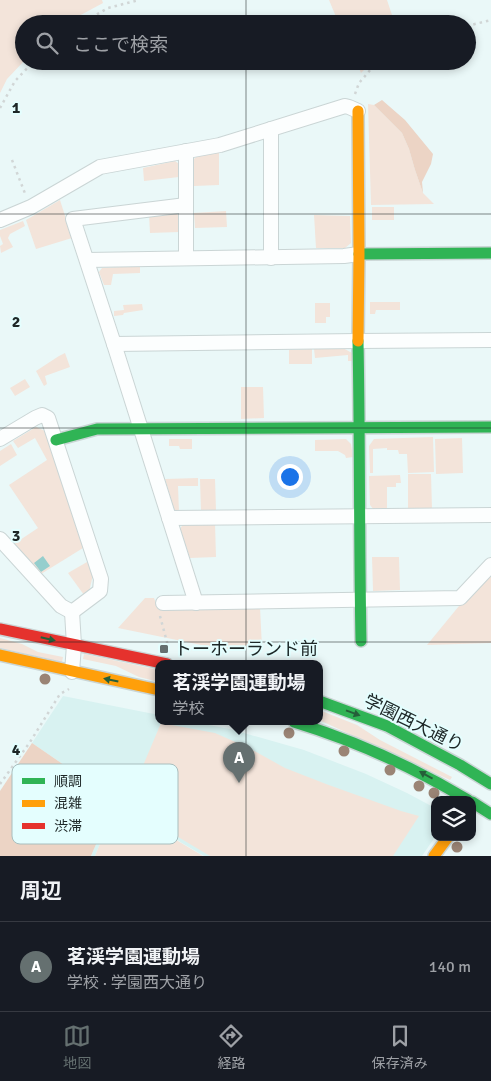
<!DOCTYPE html>
<html lang="ja">
<head>
<meta charset="utf-8">
<style>
	:root { --surface:#171b24; --page:#242831; --text:#f1f3f6; --muted:#9ea1a6; --line:#363941; --accent:#657070 }
	body { margin:0; font-family:Signika,"Noto Sans JP",sans-serif; background:var(--page); color:var(--text) }
	.controls { position:absolute; right:15px; bottom:15px; display:grid; overflow:hidden; border-radius:10px; box-shadow:0 2px 8px #0003 }
	.controls button { width:45px; height:45px; display:grid; place-items:center; padding:0; border:0; border-bottom:1px solid var(--line); background:var(--surface); color:var(--text); font:25px sans-serif }
	.you { position:absolute; left:289px; top:476px; width:18px; height:18px; margin:-12px; border:4px solid #fff; border-radius:50%; background:#1a73e8; box-shadow:0 0 0 8px #1a73e833 }
	.badge { display:grid; place-items:center; width:32px; height:32px; border-radius:50%; background:var(--accent); color:#fff; font-size:16px; font-weight:700 }
	.pin { position:absolute; translate:-50% -41px; filter:drop-shadow(0 1px 2px #0008) }
	.pin::after { content:''; position:absolute; top:26px; width:18px; height:15px; background:inherit; clip-path:polygon(0 0,100% 0,50% 100%) }
	.popup { position:absolute; left:155px; top:660px; width:168px; height:65px; box-sizing:border-box; display:grid; place-content:center; border-radius:10px; background:var(--surface); filter:drop-shadow(0 1px 4px #0005); font-size:16px; white-space:nowrap; color:var(--muted) }
	.popup b { font-size:19px; color:var(--text) }
	.popup::after { content:''; position:absolute; left:50%; top:100%; margin-left:-10px; border:10px solid transparent; border-top-color:var(--surface) }
	.list { margin:0; padding:0; list-style:none }
	h2 { display:flex; justify-content:space-between; align-items:center; height:65px; margin:0; padding:0 20px; font-size:21px }
	h2 small { font-size:16px; font-weight:400; color:var(--muted) }
	.list li { display:grid; grid-template-columns:32px 1fr auto; gap:15px; align-items:center; box-sizing:border-box; height:90px; padding:0 20px; border-top:1px solid var(--line) }
	.list b { display:block; font-size:19px; white-space:nowrap }
	.list p { margin:0; font-size:16px; white-space:nowrap; color:var(--muted) }
	.list em { font-size:16px; font-style:normal; color:var(--muted) }
	.icon { flex:none; width:28px; height:28px; fill:none; stroke:currentColor; stroke-width:2; stroke-linecap:round; stroke-linejoin:round }
	.map { position:relative; flex:none; width:491px; height:856px; overflow:hidden }
	.search { position:absolute; background:var(--surface); box-shadow:0 2px 8px #0003; left:15px; right:15px; top:15px; height:55px; display:flex; align-items:center; gap:12px; box-sizing:border-box; padding:0 18px; border-radius:28px; color:var(--muted); font-size:19px }
	.sheet { height:155px; background:var(--surface) }
	nav { display:flex; justify-content:space-around; align-items:center; box-sizing:border-box; height:70px; border-top:1px solid var(--line); background:var(--surface); font-size:14px; color:var(--muted) }
	nav a { display:grid; justify-items:center; gap:2px }
	nav .on { color:var(--accent) }
	.map>svg:first-child { display:block }
</style>
</head>
<body>
<div class="map">
<svg width="491" height="856" viewBox="0 0 491 856">
	<rect width="100%" height="100%" fill="#eaf8f8"/>
	<polygon fill="#d8f2f1" points="63,696 159,715 159,722 192,722 230,729 304,750 366,774 407,793 435,808 435,837 422,856 204,856 116,804 95,856 91,856 115,800 32,743"/>
	<g fill="#f3e4da">
		<polygon points="0,0 102,0 103,3 64,24 24,24 24,61 7,79 0,93"/>
		<polygon points="329,0 387,0 395,24 339,24"/>
		<polygon points="356,61 373,61 361,73"/>
		<polygon points="368,104 374,105 402,133 409,149 415,170 423,193 434,204 371,205"/>
		<polygon points="219,151 219,185 194,186 192,161 198,155"/>
		<polygon points="175,161 179,164 179,177 144,181 143,168"/>
		<polygon points="60,200 72,238 36,249 26,220"/>
		<rect x="372" y="207" width="22" height="13"/>
		<polygon points="226,211 227,227 195,228 194,213"/>
		<polygon points="175,212 179,216 179,232 150,233 149,214"/>
		<polygon points="314,215 350,216 351,243 345,248 316,248"/>
		<polygon points="23,221 25,226 10,234 8,238 13,247 1,253 0,246 3,244 0,236 0,230"/>
		<polygon points="140,266 140,273 113,274 111,285 104,285 99,272 102,268"/>
		<polygon points="370,302 400,302 400,310 376,310 375,314 370,314"/>
		<polygon points="315,303 330,303 330,317 326,317 326,323 315,323"/>
		<polygon points="142,304 143,310 124,313 123,315 114,316 114,311 124,310 123,305"/>
		<polygon points="343,348 352,353 352,361 348,361 348,355 315,358 314,349"/>
		<polygon points="312,349 312,364 289,364 289,350"/>
		<polygon points="65,353 70,367 45,376 47,384 44,386 36,371 59,356"/>
		<polygon points="25,379 30,387 15,396 10,388"/>
		<polygon points="241,387 263,387 264,418 241,419"/>
		<polygon points="36,427 45,431 71,505 83,548 41,574 14,544 38,528 9,485 47,460 35,438 18,448 13,441"/>
		<polygon points="433,437 434,472 408,473 407,454 399,454 398,450 387,450 387,448 373,449 373,473 370,473 369,446 374,439"/>
		<polygon points="462,438 463,473 436,474 435,439"/>
		<polygon points="169,439 192,439 192,449 180,449 179,446 169,446"/>
		<polygon points="346,439 351,444 353,457 346,458 345,455 338,451 315,451 315,440"/>
		<polygon points="11,444 17,455 0,466 0,451"/>
		<polygon points="408,474 431,474 432,509 408,510"/>
		<polygon points="400,475 401,483 396,483 396,487 387,487 387,509 374,510 370,505 369,476"/>
		<polygon points="198,478 198,486 178,486 179,512 175,512 165,479"/>
		<polygon points="200,479 215,479 216,511 201,512"/>
		<polygon points="215,523 216,557 190,558 180,529 183,524"/>
		<polygon points="372,557 399,557 400,590 373,591"/>
		<polygon points="87,562 93,575 89,592 84,595 68,573"/>
		<polygon points="491,571 491,643 427,645 459,606"/>
		<polygon points="145,598 154,598 158,609 260,607 262,648 221,649 118,628"/>
		<polygon points="0,638 22,644 38,652 63,657 62,662 0,648"/>
		<polygon points="84,654 159,670 159,682 139,677 116,666 83,659"/>
		<polygon points="319,710 357,725 380,740 452,777 450,780 319,720"/>
		<polygon points="161,723 215,733 249,748 285,768 326,784 401,811 419,816 393,856 210,856 126,806"/>
		<polygon points="116,804 203,856 95,856"/>
	</g>
	<g fill="#ecd4c5">
		<polygon points="382,100 405,120 433,154 431,164 422,182 423,193 415,170 409,149 402,133 374,105"/>
		<polygon points="32,743 115,800 91,856 0,856 0,791"/>
	</g>
	<polygon fill="#95cecd" points="43,556 50,566 41,572 34,563"/>
	<g fill="none" stroke-linecap="round" stroke-linejoin="round">
		<defs>
			<g id="street">
				<polyline points="271,129 271,258"/>
				<polyline points="186,151 186,258"/>
				<polyline points="186,205 73,219 114,344 196,603"/>
				<polyline points="0,220 31,207 100,167 220,145 345,106 349,107 358,111"/>
				<polyline points="87,260 344,256 359,254"/>
				<polyline points="114,344 358,341 491,340"/>
				<polyline points="0,439 35,418 42,415 48,418 101,579 100,591 72,612"/>
				<polyline points="169,518 491,515"/>
				<polyline points="0,539 61,606 72,612"/>
				<polyline points="163,603 460,598 491,565"/>
				<polyline points="72,672 74,645 72,612"/>
			</g>
			<g id="fast">
				<polyline points="359,254 491,253"/>
				<path d="M358,341C360,441 359,541 361,641"/>
				<polyline points="56,440 97,429 491,427"/>
				<polyline points="319,701 387,726 460,765 491,784"/>
				<path d="M294,722C356,741 413,767 468,800"/>
				<polyline points="472,802 491,814"/>
			</g>
			<g id="slow">
				<polyline points="358,111 359,254 358,341"/>
				<polyline points="0,655 159,690"/>
				<polyline points="434,856 448,837"/>
			</g>
			<polyline id="jam" points="0,629 167,664"/>
		</defs>
		<use href="#street" stroke="#cad5d5" stroke-width="16"/>
		<use href="#fast" stroke="#cad5d5" stroke-width="14"/>
		<use href="#slow" stroke="#cad5d5" stroke-width="14"/>
		<use href="#jam" stroke="#cad5d5" stroke-width="14"/>
		<g stroke="#d1d6d6" stroke-width="2.5" stroke-dasharray="2.5 4" stroke-linecap="butt">
			<polyline points="80,24 108,8 139,0"/>
			<polyline points="467,26 491,20"/>
			<polyline points="355,94 359,83 378,61"/>
			<polyline points="0,108 15,81 34,61"/>
			<polyline points="12,160 26,196"/>
			<polyline points="160,616 168,646"/>
			<polyline points="0,784 30,742 60,694 69,689"/>
		</g>
		<use href="#street" stroke="#fcfefe" stroke-width="14"/>
		<use href="#fast" stroke="#30b455" stroke-width="11"/>
		<use href="#slow" stroke="#ff9f0a" stroke-width="11"/>
		<use href="#jam" stroke="#e5322d" stroke-width="11"/>
	</g>
	<g fill="#9a8475">
		<circle cx="45" cy="679" r="5.5"/>
		<circle cx="289" cy="733" r="5.5"/>
		<circle cx="344" cy="751" r="5.5"/>
		<circle cx="390" cy="770" r="5.5"/>
		<circle cx="419" cy="786" r="5.5"/>
		<circle cx="434" cy="793" r="5.5"/>
		<circle cx="457" cy="847" r="5.5"/>
	</g>
	<defs><path id="oneway-solid" d="M-6-.8H1V-3.2L6.5 0L1 3.2V.8H-6Z" transform="scale(1.25)"/></defs>
	<g fill="#255f39">
		<use href="#oneway-solid" transform="translate(48 639) rotate(13)"/>
		<use href="#oneway-solid" transform="translate(111 680) rotate(-168)"/>
		<use href="#oneway-solid" transform="translate(353 713) rotate(20)"/>
		<use href="#oneway-solid" transform="translate(426 775) rotate(-151)"/>
	</g>
	<path fill="none" stroke="#1d2727" stroke-width="1" stroke-opacity="0.55" d="M246,0V24M246,61V856M0,214H491M0,428H491M0,642H491"/>
	<rect fill="#657070" stroke="#e4fefe" stroke-width="2" x="159" y="644" width="10" height="10" rx="2.5"/>
	<g text-anchor="middle" stroke-width="4" stroke-linejoin="round" paint-order="stroke">
		<g font-size="18" fill="#1d2727" stroke="#e4fefe" text-anchor="start">
			<text x="174" y="655">トーホーランド前</text>
		</g>
		<g font-size="18" fill="#1d2727" stroke="#e4fefe">
			<text transform="translate(414 723) rotate(26)" y="6">学園西大通り</text>
		</g>
	</g>
	<rect x="12" y="764" width="166" height="80" rx="8" fill="#e4fefe" stroke="#a8bebe" stroke-width="1"/>
	<rect x="22" y="778" width="23" height="6" fill="#30b455"/>
	<rect x="22" y="800" width="23" height="7" fill="#ff9f0a"/>
	<rect x="22" y="823" width="23" height="6" fill="#e5322d"/>
	<g font-size="14" fill="#1d2727">
		<text x="54" y="786">順調</text>
		<text x="54" y="808">混雑</text>
		<text x="54" y="831">渋滞</text>
	</g>
	<g font-size="16" text-anchor="middle" font-weight="bold" fill="#1d2727" stroke="#e4fefe" stroke-width="4" stroke-linejoin="round" paint-order="stroke">
		<text x="16" y="113">1</text>
		<text x="16" y="327">2</text>
		<text x="16" y="541">3</text>
		<text x="16" y="755">4</text>
	</g>
</svg>
<div class="controls">
<button><svg class="icon" aria-label="layers" viewBox="0 0 24 24"><path d="M12 4l9 5-9 5-9-5zM3 14l9 5 9-5"/></svg></button>
</div>
<div class="you"></div>
<div class="pin badge" style="left:239px;top:783px">A</div>
<div class="popup"><b>茗渓学園運動場</b>学校</div>
<div class="search"><svg class="icon" aria-label="search" viewBox="0 0 24 24"><circle cx="10" cy="10" r="6"/><path d="M15 15l6 6"/></svg>ここで検索</div>
</div>
<section class="sheet">
<h2>周辺<small></small></h2>
<ul class="list">
<li><span class="badge">A</span><div><b>茗渓学園運動場</b><p>学校 · 学園西大通り</p></div><em>140 m</em></li>
</ul>
</section>
<nav>
<a class="on"><svg class="icon" aria-label="map" viewBox="0 0 24 24"><path d="M3 6l6-2 6 2 6-2v14l-6 2-6-2-6 2zM9 4v14M15 6v14"/></svg>地図</a>
<a><svg class="icon" aria-label="directions" viewBox="0 0 24 24"><path d="M12 3l9 9-9 9-9-9zM9 14v-3h6M13 9l2 2-2 2"/></svg>経路</a>
<a><svg class="icon" aria-label="saved" viewBox="0 0 24 24"><path d="M7 4h10v16l-5-4-5 4z"/></svg>保存済み</a>
</nav>
</body>
</html>
